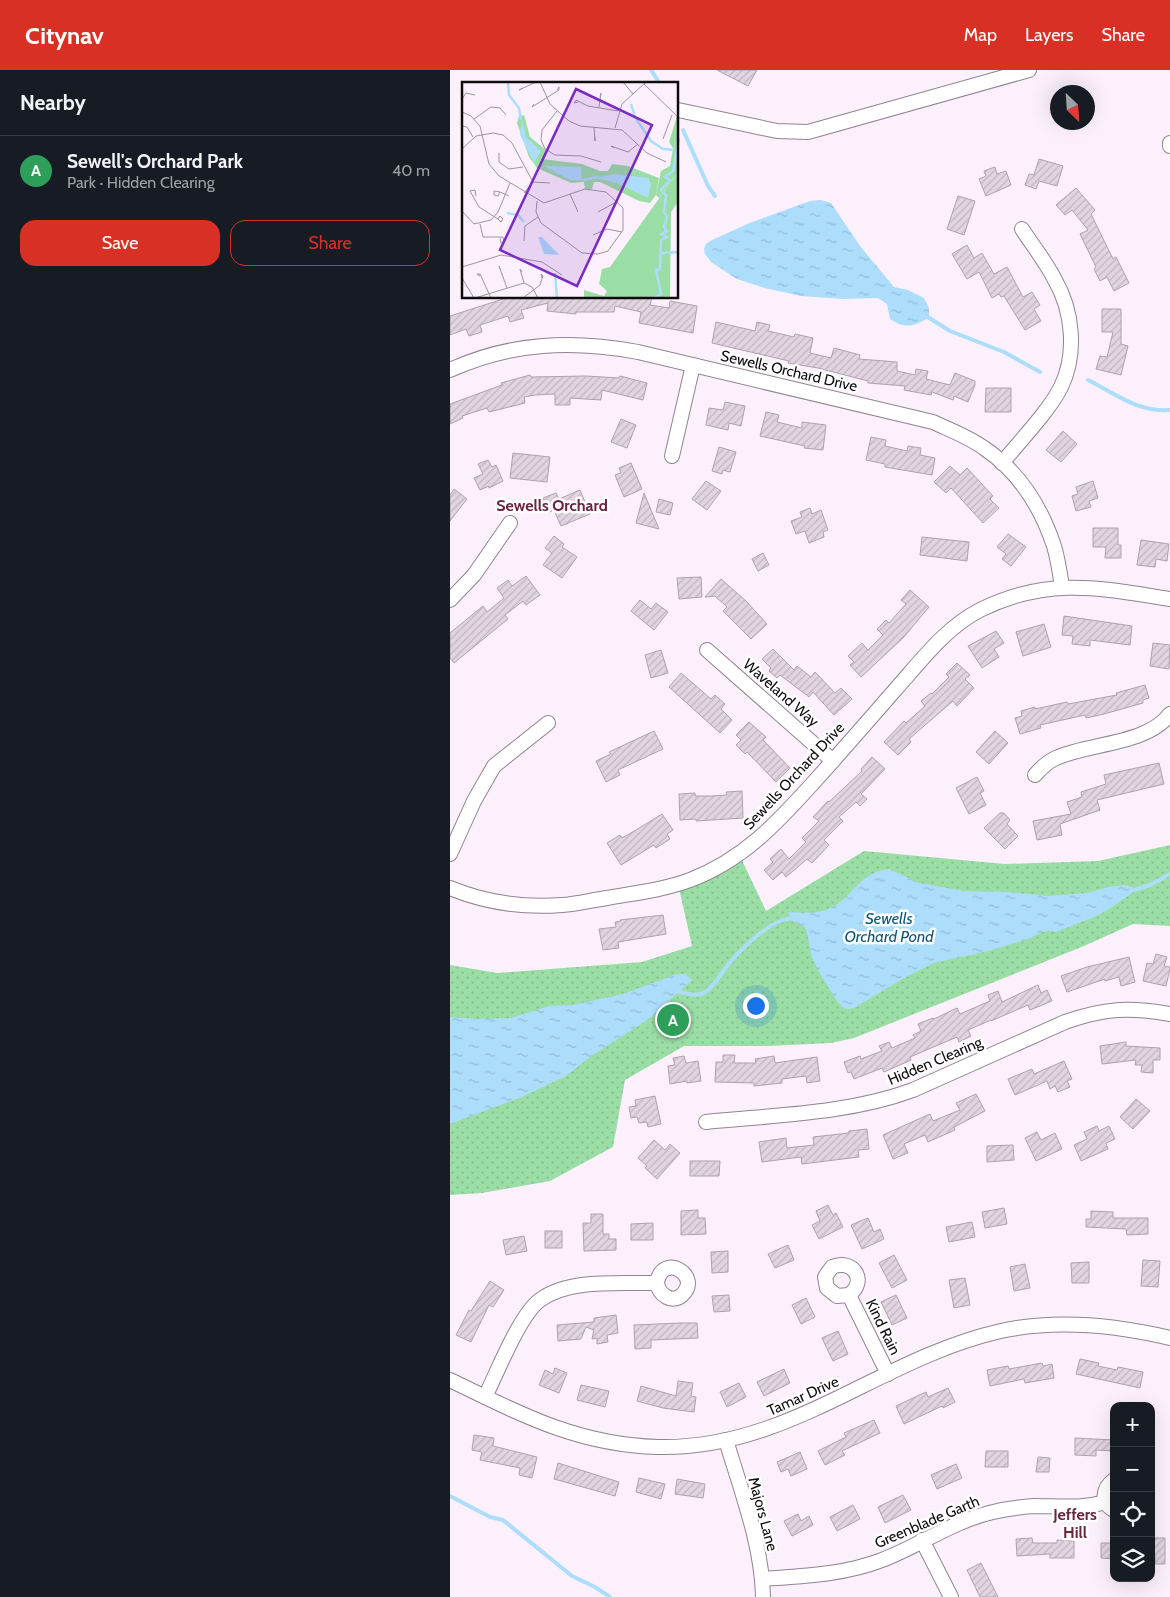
<!DOCTYPE html>
<html lang="en">
<head>
<meta charset="utf-8">
<style>
	:root { --surface:#171b24; --page:#242831; --text:#f1f3f6; --muted:#9ea1a6; --line:#363941; --accent:#d93025 }
	body { margin:0; font-family:Cabin,sans-serif; background:var(--page); color:var(--text) }
	.controls { position:absolute; right:15px; bottom:15px; display:grid; overflow:hidden; border-radius:10px; box-shadow:0 5px 20px #0002 }
	.controls button { width:45px; height:45px; display:grid; place-items:center; padding:0; border:0; border-bottom:1px solid var(--line); background:var(--surface); color:var(--text); font:25px sans-serif }
	.compass { position:absolute; left:600px; top:15px; width:45px; height:45px; border-radius:50%; background:var(--surface); box-shadow:0 5px 20px #0002; rotate:155deg }
	.you { position:absolute; left:305px; top:935px; width:18px; height:18px; margin:-12px; border:4px solid #fff; border-radius:50%; background:#1a73e8; box-shadow:0 0 0 8px #1a73e833 }
	.badge { display:grid; place-items:center; width:32px; height:32px; border-radius:50%; background:var(--accent); color:#fff; font-size:16px; font-weight:700 }
	.pin { position:absolute; translate:-50% -50%; border:2px solid #fff; box-shadow:0 1px 5px #0006 }
	.list { margin:0; padding:0; list-style:none }
	h2 { display:flex; justify-content:space-between; align-items:center; height:65px; margin:0; padding:0 20px; font-size:21px }
	h2 small { font-size:16px; font-weight:400; color:var(--muted) }
	.list li { display:grid; grid-template-columns:32px 1fr auto; gap:15px; align-items:center; box-sizing:border-box; height:70px; padding:0 20px; border-top:1px solid var(--line) }
	.list b { display:block; font-size:19px; white-space:nowrap }
	.list p { margin:0; font-size:16px; white-space:nowrap; color:var(--muted) }
	.list em { font-size:16px; font-style:normal; color:var(--muted) }
	.actions { display:flex; gap:10px; padding:15px 20px }
	.actions a { flex:1; padding:11px 0; border:1px solid var(--accent); border-radius:15px; text-align:center; font-size:18px; color:var(--accent) }
	.actions .main { background:var(--accent); color:#fff }
	.icon { flex:none; width:28px; height:28px; fill:none; stroke:currentColor; stroke-width:2; stroke-linecap:round; stroke-linejoin:round }
	.map { position:relative; flex:none; width:720px; height:1527px; overflow:hidden }
	header { display:flex; align-items:center; gap:30px; box-sizing:border-box; height:70px; padding:0 25px; background:var(--accent); color:#fff }
	header strong { font-size:24px }
	nav { display:flex; gap:28px; margin-inline-start:auto; font-size:18px }
	main { display:flex }
	aside { flex:1; background:var(--surface) }
	.map>svg:first-child { display:block }
</style>
</head>
<body>
<header>
<strong>Citynav</strong>
<nav><a>Map</a><a>Layers</a><a>Share</a></nav>
</header>
<main>
<aside>
<h2>Nearby<small></small></h2>
<ul class="list">
<li><span class="badge" style="background:#2e9e5b">A</span><div><b>Sewell's Orchard Park</b><p>Park · Hidden Clearing</p></div><em>40 m</em></li>
</ul>
<div class="actions"><a class="main">Save</a><a>Share</a></div>
</aside>
<div class="map">
<svg width="720" height="1527" viewBox="0 0 720 1527">
	<defs>
		<pattern id="park-dots" width="8" height="8" patternUnits="userSpaceOnUse" patternTransform="scale(1.25)"><rect width="8" height="8" fill="#9adda5"/><path d="M2 2h.1M6 6h.1" fill="none" stroke="#84bc8d" stroke-width="1.8" stroke-linecap="round"/></pattern>
		<pattern id="water-ripples" width="26" height="14" patternUnits="userSpaceOnUse" patternTransform="scale(1.25)"><rect width="26" height="14" fill="#acddfa"/><path d="M2 4q2-2 4 0t4 0M15 11q2-2 4 0t4 0" fill="none" stroke="#93bcd5"/></pattern>
		<pattern id="building-hatch" width="6" height="6" patternUnits="userSpaceOnUse" patternTransform="scale(1.25)"><rect width="6" height="6" fill="#e2d5e1"/><path d="M-1 1l2-2M0 6l6-6M5 7l2-2" fill="none" stroke="#c1b6c0"/></pattern>
	</defs>
	<rect width="100%" height="100%" fill="#fdf0fd"/>
	<polygon fill="url(#park-dots)" points="720,775 720,856 683,854 634,876 404,968 381,973 319,976 234,976 175,1010 163,1077 100,1111 32,1123 0,1125 0,895 47,903 192,892 242,876 228,814 289,784 316,841 414,781 555,794 648,791"/>
	<g fill="url(#water-ripples)">
		<path d="M371,130L381,133L410,176L444,217L458,220L474,228L479,238V247C464,257 455,259 440,249L437,234L428,228L394,229L351,226L315,218L287,209L261,192L255,184L254,179L256,174L262,170L302,152L360,131Z"/>
		<path d="M439,799L469,813L514,821L558,822L598,826L637,823L658,817L674,815L688,819L656,841L642,848L606,862L598,861L590,863L581,868L539,881L484,893L456,907L404,938C400,939 396,940 393,937C387,934 364,894 362,887C359,877 359,867 355,857L342,851L338,842C351,843 366,844 378,839C402,830 408,802 439,799Z"/>
		<polygon points="227,904 235,904 242,910 199,949 140,987 116,1006 72,1027 0,1054 0,947 26,949 61,948 99,936 123,935 173,924"/>
	</g>
	<g fill="none" stroke-linecap="round" stroke-linejoin="round">
		<g stroke="#acddfa" stroke-width="4">
			<polyline points="201,0 210,14"/>
			<polyline points="233,60 258,116 265,126"/>
			<polyline points="476,246 500,261 554,282 590,302"/>
			<path d="M638,310C666,324 687,342 720,340"/>
			<polyline points="684,820 700,815 720,804"/>
			<path d="M225,921C234,922 241,927 251,924C260,922 269,907 274,900C288,882 320,848 344,848"/>
			<polyline points="0,1426 40,1447 53,1450 122,1506 145,1517 160,1527"/>
		</g>
	</g>
	<g fill="url(#building-hatch)" stroke="#aea2ad">
		<polygon points="267,0 307,0 298,16"/>
		<polygon points="589,89 613,96 607,116 589,111 586,119 575,115 579,104 584,105"/>
		<polygon points="545,97 547,104 556,101 561,115 536,126 529,109 536,106 534,101"/>
		<polygon points="626,118 645,140 641,144 663,189 666,187 679,213 664,221 657,207 650,211 644,199 646,197 630,164 638,160 622,140 615,145 606,135"/>
		<polygon points="508,126 525,131 514,165 497,159"/>
		<polygon points="517,175 524,188 532,183 544,204 557,197 573,227 582,222 590,235 584,239 591,251 575,260 554,226 551,227 549,224 542,228 529,202 517,209 502,184"/>
		<polygon points="53,228 202,228 200,235 219,238 220,231 247,236 243,263 189,253 191,242 165,236 164,242 126,242 126,244 97,241 98,233 71,240 74,248 60,252 58,246 30,255 32,262 19,266 16,259 0,265 0,246 53,229"/>
		<polygon points="652,239 671,239 671,274 678,276 671,305 646,299 650,286 657,287 663,262 652,262"/>
		<polygon points="266,252 305,261 307,252 320,255 318,261 344,267 345,264 363,268 360,283 381,288 384,278 410,285 409,289 447,292 447,301 465,305 466,299 478,301 476,309 500,315 505,303 525,311 525,315 518,332 504,326 503,330 482,322 481,325 454,320 455,316 418,313 418,311 368,298 338,293 339,291 262,273"/>
		<polygon points="80,305 81,307 136,306 169,308 170,306 197,313 193,330 152,320 151,330 120,328 120,335 105,335 105,324 85,325 74,327 75,333 39,342 37,338 12,346 13,348 0,354 0,334 52,315 51,313"/>
		<polygon points="536,318 561,318 561,342 535,342"/>
		<polygon points="275,332 295,336 291,356 279,353 278,360 256,355 259,338 273,340"/>
		<polygon points="316,342 329,345 327,352 352,358 352,352 376,355 373,380 354,378 355,376 310,366"/>
		<polygon points="171,349 186,355 177,378 161,372"/>
		<polygon points="613,361 627,374 611,392 596,380"/>
		<polygon points="421,367 436,370 435,376 457,381 458,376 471,378 470,385 485,388 482,405 435,397 435,394 416,390"/>
		<polygon points="269,377 286,382 280,402 273,400 272,404 262,401"/>
		<polygon points="63,383 100,387 97,412 60,408"/>
		<polygon points="38,390 42,397 46,395 53,411 39,418 39,416 30,420 24,408 33,404 28,394"/>
		<polygon points="181,393 192,419 174,427 165,405 171,403 169,398"/>
		<polygon points="500,396 510,405 517,398 543,426 540,429 549,438 533,453 501,418 496,423 484,412"/>
		<polygon points="256,411 271,421 257,440 242,429"/>
		<polygon points="643,411 648,428 639,431 641,437 626,441 622,426 628,424 626,417"/>
		<polygon points="4,419 17,429 0,451 0,425"/>
		<polygon points="130,420 140,444 111,456 104,440 99,442 93,428 106,423 109,429"/>
		<polygon points="194,423 209,459 186,453"/>
		<polygon points="209,429 223,433 220,445 206,442"/>
		<polygon points="360,438 362,444 371,440 378,460 373,462 374,467 359,473 355,461 346,464 341,451 352,447 350,442"/>
		<polygon points="643,458 668,458 668,475 671,475 671,488 655,488 656,477 643,477"/>
		<polygon points="558,464 576,477 561,496 552,489 556,484 547,477"/>
		<polygon points="104,466 114,474 112,477 127,487 112,508 93,495 102,483 95,478"/>
		<polygon points="472,467 519,472 517,491 470,485"/>
		<polygon points="691,470 719,474 717,491 706,489 705,497 687,495"/>
		<polygon points="313,483 319,495 308,501 302,489"/>
		<polygon points="76,506 90,525 76,535 73,531 55,545 58,549 4,593 0,588 0,563 33,536 37,542 54,528 47,518 58,510 62,516"/>
		<polygon points="251,507 252,527 229,529 227,508"/>
		<polygon points="271,509 296,531 317,554 301,569 273,541 277,537 265,526 255,527"/>
		<polygon points="460,520 479,537 453,568 411,607 400,595 404,592 398,586 412,573 418,580 433,565 427,559 436,550 439,553 456,534 451,530"/>
		<polygon points="190,530 201,539 206,533 218,542 204,560 181,541"/>
		<polygon points="614,546 682,556 680,575 640,570 640,576 622,574 623,566 612,565"/>
		<polygon points="594,554 601,577 573,586 566,562"/>
		<polygon points="546,561 554,573 544,579 549,587 532,598 518,576"/>
		<polygon points="703,573 720,575 719,599 700,596"/>
		<polygon points="323,579 344,600 347,596 361,607 365,602 385,623 391,618 402,629 384,645 363,622 359,627 330,605 327,608 319,601 321,598 312,589"/>
		<polygon points="211,580 218,603 201,608 195,585"/>
		<polygon points="507,593 520,605 515,609 524,618 507,636 503,631 459,669 461,672 448,685 434,672 454,651 456,653 475,636 471,631 481,623 482,624 499,607 496,604"/>
		<polygon points="231,603 261,629 265,625 275,634 271,639 282,650 270,663 219,617"/>
		<polygon points="695,615 699,628 693,630 693,633 654,644 636,648 635,645 590,655 591,658 570,664 565,648 572,646 571,641 585,637 585,639 617,632 618,634 667,625 666,623"/>
		<polygon points="299,652 316,667 313,670 340,698 326,712 297,682 295,684 286,675 291,670 286,665"/>
		<polygon points="204,661 213,679 168,700 170,705 156,712 146,691 161,684 159,682"/>
		<polygon points="545,661 558,673 539,694 526,682"/>
		<polygon points="422,687 435,699 411,724 417,729 410,736 406,732 389,747 393,751 374,770 379,775 362,793 357,789 336,807 332,802 323,810 314,800 323,792 320,789 331,779 339,789 356,772 352,768 369,751 363,747 378,731 379,732 412,701 411,699"/>
		<polygon points="709,693 714,714 647,730 650,740 610,754 612,765 587,770 583,751 621,744 617,732 632,727 631,722 656,714 654,705"/>
		<polygon points="527,707 534,721 530,723 536,735 519,744 506,718"/>
		<polygon points="292,721 293,748 246,751 246,749 230,750 229,724 245,723 245,726 261,726 277,725 276,722"/>
		<polygon points="550,743 554,743 560,750 557,754 568,766 555,779 534,758"/>
		<polygon points="212,744 223,760 217,764 220,769 206,778 204,775 171,795 157,773 170,765 172,768 186,760"/>
		<polygon points="213,845 216,864 168,872 169,878 153,880 149,859 166,857 165,852 171,851 170,850"/>
		<polygon points="706,884 717,887 714,896 720,897 720,899 716,916 693,911 697,893 703,894"/>
		<polygon points="679,887 685,912 671,916 669,907 655,911 655,909 617,922 611,906 637,897"/>
		<polygon points="588,915 591,923 597,920 602,931 580,940 578,935 541,951 541,950 518,960 521,966 509,972 507,967 460,987 461,990 434,1002 432,998 404,1009 401,1002 398,1003 394,992 410,986 411,989 432,981 429,976 439,972 442,978 465,968 463,965 471,961 468,954 483,948 484,949 507,938 510,944 540,931 538,925 548,921 552,932"/>
		<polygon points="676,972 676,976 710,978 710,990 703,990 703,1003 691,1002 692,995 685,995 686,990 652,994 650,976"/>
		<polygon points="273,985 285,985 284,993 306,993 305,989 324,986 325,993 367,987 370,1011 357,1013 356,1006 332,1009 332,1013 304,1016 304,1013 265,1012 266,992 273,992"/>
		<polygon points="234,986 236,993 248,991 251,1011 237,1013 237,1011 220,1014 218,996 225,995 223,988"/>
		<polygon points="614,991 622,1009 617,1011 620,1017 608,1022 605,1016 600,1019 597,1011 565,1025 558,1009 582,999 584,1004"/>
		<polygon points="526,1024 535,1041 504,1057 505,1060 478,1072 475,1065 454,1074 458,1083 443,1089 433,1065 480,1044 483,1051 510,1040 506,1033"/>
		<polygon points="205,1026 211,1054 198,1057 197,1052 189,1053 187,1047 181,1048 179,1037 186,1036 185,1030"/>
		<polygon points="686,1029 700,1041 683,1059 670,1047"/>
		<polygon points="647,1056 649,1061 659,1056 665,1069 656,1073 658,1079 631,1091 624,1075 637,1069 634,1062"/>
		<polygon points="417,1059 419,1079 408,1080 409,1087 352,1094 351,1087 312,1092 309,1072 336,1068 337,1078 364,1075 363,1067 399,1063 399,1061"/>
		<polygon points="587,1062 591,1070 605,1063 612,1079 586,1091 575,1068"/>
		<polygon points="204,1070 215,1080 220,1074 230,1083 207,1109 195,1098 197,1096 188,1088"/>
		<polygon points="563,1075 564,1090 537,1092 537,1076"/>
		<polygon points="240,1091 270,1091 269,1106 240,1106"/>
		<polygon points="378,1135 383,1145 386,1143 393,1157 369,1169 362,1155 370,1151 366,1141"/>
		<polygon points="554,1138 557,1154 535,1158 532,1142"/>
		<polygon points="248,1140 248,1148 255,1148 256,1164 231,1165 231,1141"/>
		<polygon points="641,1141 663,1142 663,1148 698,1148 698,1164 677,1165 676,1159 636,1157 636,1149 641,1149"/>
		<polygon points="141,1144 153,1144 153,1164 159,1164 159,1169 166,1169 166,1180 134,1181 133,1153 141,1153"/>
		<polygon points="418,1148 424,1162 430,1159 434,1169 412,1179 401,1155"/>
		<polygon points="522,1152 525,1167 499,1172 496,1157"/>
		<polygon points="203,1153 203,1170 181,1170 181,1154"/>
		<rect x="95" y="1161" width="17" height="17"/>
		<polygon points="74,1166 77,1181 56,1185 53,1170"/>
		<polygon points="338,1175 344,1190 325,1198 318,1184"/>
		<polygon points="278,1181 278,1202 262,1203 261,1182"/>
		<polygon points="444,1185 457,1210 442,1218 429,1193"/>
		<polygon points="693,1190 710,1191 708,1217 691,1216"/>
		<polygon points="639,1192 639,1213 622,1213 621,1193"/>
		<polygon points="575,1194 580,1218 564,1221 560,1197"/>
		<polygon points="515,1208 520,1235 504,1238 499,1210"/>
		<polygon points="40,1211 54,1220 43,1237 39,1235 21,1272 6,1265 19,1240 21,1241"/>
		<polygon points="279,1225 280,1241 264,1242 262,1226"/>
		<polygon points="446,1225 457,1248 442,1255 431,1232"/>
		<polygon points="356,1228 365,1247 351,1254 342,1235"/>
		<polygon points="166,1245 168,1263 157,1265 158,1272 147,1274 147,1268 142,1269 144,1260 136,1257 131,1269 108,1271 107,1255 144,1252 144,1248"/>
		<polygon points="231,1253 247,1253 248,1268 201,1270 201,1278 185,1279 184,1255"/>
		<polygon points="388,1261 398,1284 383,1291 372,1268"/>
		<polygon points="630,1289 649,1293 648,1296 667,1300 668,1297 693,1302 690,1318 626,1304"/>
		<polygon points="592,1293 593,1296 602,1294 604,1308 575,1313 574,1309 540,1316 537,1300 558,1296 559,1299"/>
		<polygon points="105,1298 117,1303 109,1323 89,1315 95,1300 103,1304"/>
		<polygon points="334,1299 340,1313 314,1326 307,1312"/>
		<polygon points="228,1311 243,1313 241,1326 246,1327 244,1342 213,1338 187,1331 191,1316 226,1326"/>
		<polygon points="289,1313 296,1327 277,1337 270,1322"/>
		<polygon points="131,1315 159,1321 155,1337 127,1330"/>
		<polygon points="498,1318 505,1332 493,1338 492,1336 454,1354 446,1336 476,1322 478,1327"/>
		<polygon points="424,1350 430,1363 392,1381 395,1385 375,1395 368,1381 396,1367 394,1363"/>
		<polygon points="24,1365 44,1368 43,1376 87,1387 82,1408 69,1405 70,1398 30,1390 32,1382 22,1380"/>
		<polygon points="625,1368 664,1370 664,1381 646,1380 646,1386 625,1385"/>
		<polygon points="536,1381 558,1381 558,1397 535,1397"/>
		<polygon points="350,1382 357,1399 341,1406 338,1399 331,1402 327,1392"/>
		<polygon points="588,1387 600,1388 599,1402 586,1402"/>
		<polygon points="108,1393 169,1412 165,1426 104,1409"/>
		<polygon points="506,1394 512,1408 487,1419 481,1405"/>
		<polygon points="189,1408 215,1414 211,1429 186,1422"/>
		<polygon points="227,1409 255,1414 253,1428 225,1424"/>
		<polygon points="453,1425 461,1440 435,1453 428,1437"/>
		<polygon points="403,1435 410,1449 387,1461 380,1447"/>
		<polygon points="348,1444 351,1451 359,1446 363,1455 342,1466 334,1451"/>
		<polygon points="582,1468 583,1473 607,1473 607,1470 624,1471 624,1488 600,1488 600,1484 567,1486 566,1469"/>
		<polygon points="701,1468 715,1468 715,1494 705,1494 705,1486 701,1486"/>
		<polygon points="651,1473 664,1473 664,1489 651,1488"/>
		<polygon points="531,1493 548,1527 530,1527 517,1500"/>
	</g>
	<g fill="none" stroke-linecap="round" stroke-linejoin="round">
		<defs>
			<g id="minor">
				<polyline points="228,40 327,61 358,62 579,0"/>
				<polyline points="720,73 720,76"/>
				<path d="M0,300C61,272 123,270 188,282L483,352C500,360 519,367 534,378C568,401 591,437 604,476C608,489 610,503 612,517"/>
				<polyline points="222,386 243,295"/>
				<path d="M552,393C570,371 599,341 611,317C627,284 623,241 605,210C596,192 583,176 572,159"/>
				<polyline points="0,530 24,505 60,453"/>
				<polyline points="257,580 383,691"/>
				<path d="M585,705C591,698 597,692 606,688C638,673 697,675 720,644"/>
				<polyline points="0,784 24,731 44,696 98,653"/>
				<path d="M0,818C34,832 74,838 112,835C127,834 142,830 157,828C185,823 213,820 240,810C293,790 327,753 364,712C391,682 418,651 445,620C471,591 495,558 530,540C598,506 650,518 720,529"/>
				<path d="M256,1052C325,1045 398,1044 463,1020L615,952C655,938 679,937 720,944"/>
				<path d="M399,1225C418,1211 403,1188 382,1197L375,1207L377,1218L387,1226L399,1225L438,1304"/>
				<path d="M0,1310C70,1344 128,1375 208,1377C339,1380 430,1288 551,1261C606,1249 665,1255 720,1268"/>
				<path d="M35,1327C47,1303 70,1244 90,1230C120,1208 171,1214 207,1213C212,1181 253,1206 232,1225C222,1234 209,1225 207,1213"/>
				<path d="M276,1370C291,1421 312,1474 313,1527"/>
				<path d="M664,1410C653,1418 650,1433 664,1440"/>
				<polyline points="472,1470 501,1527"/>
				<path d="M312,1509C353,1506 393,1505 432,1490C469,1476 503,1451 543,1442C556,1439 570,1437 584,1436C608,1436 632,1439 655,1432"/>
			</g>
		</defs>
		<use href="#minor" stroke="#8f848f" stroke-width="16"/>
		<use href="#minor" stroke="#fff" stroke-width="14"/>
	</g>
	<g text-anchor="middle" stroke-width="5" stroke-linejoin="round" paint-order="stroke">
		<g font-size="15" fill="#0f0b0f" stroke="#fff">
			<text transform="translate(339 301) rotate(13)" y="5">Sewells Orchard Drive</text>
			<text transform="translate(331 623) rotate(41)" y="5">Waveland Way</text>
			<text transform="translate(344 706) rotate(-47)" y="5">Sewells Orchard Drive</text>
			<text transform="translate(485 991) rotate(-23)" y="5">Hidden Clearing</text>
			<text transform="translate(433 1257) rotate(64)" y="5">Kind Rain</text>
			<text transform="translate(353 1326) rotate(-24)" y="5">Tamar Drive</text>
			<text transform="translate(313 1444) rotate(75)" y="5">Majors Lane</text>
			<text transform="translate(477 1452) rotate(-23)" y="5">Greenblade Garth</text>
		</g>
		<g font-size="16" font-weight="bold" fill="#6a263f" stroke="#fff">
			<text x="102" y="441">Sewells Orchard</text>
			<text x="625" y="1450">Jeffers<tspan x="625" dy="18">Hill</tspan></text>
		</g>
		<g font-size="16" font-style="italic" fill="#0f5575" stroke="#fff">
			<text x="439" y="854">Sewells<tspan x="439" dy="18">Orchard Pond</tspan></text>
		</g>
	</g>
	<g transform="translate(12 12)">
		<rect width="216" height="216" fill="#fdf0fd"/>
		<path d="M216,90V120L149,216H122V208L142,214L145,209L137,202L140,187L148,185Z" fill="#9adda5"/>
		<path d="M216,31V90L197,116L194,113L199,89L208,84L211,66L207,60ZM209,130L208,216H149L189,155Z" fill="#9adda5"/>
		<path d="M62,33L68,55L85,69L80,77L120,82L138,89H146L150,82L166,84L197,96L194,113L188,121L177,119L138,100H132L130,107H123L122,100L109,101L75,86L67,75L55,41L57,34Z" fill="#9adda5"/>
		<path d="M60,37L64,55L79,69L72,81L58,53ZM82,84L119,85L120,98H108ZM152,92L187,96L189,104L186,116L155,101L134,96ZM76,155H80L97,173L82,172Z" fill="#acddfa"/>
		<path fill="none" stroke="#acddfa" stroke-width="2.5" d="M46,0L47,13L57,26L59,38M169,22L173,35L189,59L201,67L212,68M121,98L136,95M45,131L56,133L62,140M200,171L217,170M93,191L95,216M191,216L199,212L194,188L198,187L199,158L205,155L199,152L205,149L202,145L205,134L202,130L204,113L199,108L208,98L203,95L211,89L217,56"/>
		<path fill="none" stroke="#9e949e" stroke-width="1" d="M78,0L88,22L107,39L118,44L160,48L185,71L204,80M161,0L171,12M182,2L217,36M61,6L57,8L74,0M0,17L4,11L13,13M116,20L112,21L114,18L126,24L156,29M72,22L70,25L97,8V5L95,8M137,25L139,11L138,15M95,29L80,48L79,58L83,67L93,73L119,74L139,80M0,30L9,34L18,44L27,82L37,94L82,121L123,107L144,110L161,126V148L146,169L136,172L120,171L79,141L74,130L75,119M12,37L29,25L38,26L44,33M0,44L5,45L11,55M132,45L133,59V55M153,46L160,22L184,0M201,57L210,33M152,66L149,64L166,70L176,62M0,67L14,54L31,51L41,53L50,61L71,100M37,71V80L47,87L61,85M38,110L32,109V113L36,114L38,110L47,114M62,111L71,100L88,101M108,112L116,130M14,114L13,108L8,109L17,125L36,137M0,129L12,142L29,138L36,130L48,101M136,130L156,119M38,134L41,137L39,140L36,137ZM18,142L21,155H41L42,161H39L38,156M131,153L145,147L160,150M62,159L63,144L76,135M0,185L39,173L80,180L100,193M38,187L37,184L45,206M60,190L58,187L62,201M18,194L15,192H18L29,216M0,196L12,216M13,216L62,201L70,205L76,216M61,216L78,203L81,194L79,192L80,196"/>
		<path fill="#7b2cbf" fill-opacity="0.15" stroke="#7b2cbf" stroke-width="2.5" d="M114,7L190,43L115,204L38,168Z"/>
		<rect width="216" height="216" fill="none" stroke="#0f0b0f" stroke-width="2.5"/>
	</g>
</svg>
<div class="controls">
<button>+</button>
<button>−</button>
<button><svg class="icon" aria-label="locate" viewBox="0 0 24 24"><circle cx="12" cy="12" r="6"/><path d="M12 2v4M12 18v4M2 12h4M18 12h4"/></svg></button>
<button><svg class="icon" aria-label="layers" viewBox="0 0 24 24"><path d="M12 4l9 5-9 5-9-5zM3 14l9 5 9-5"/></svg></button>
</div>
<svg class="compass" viewBox="-18 -18 36 36"><path d="M0-13l5 13h-10z" fill="#e53935"/><path d="M0 13l5-13h-10z" fill="#9ea1a6"/></svg>
<div class="you"></div>
<div class="pin badge" style="left:223px;top:950px;background:#2e9e5b">A</div>
</div>
</main>
</body>
</html>
